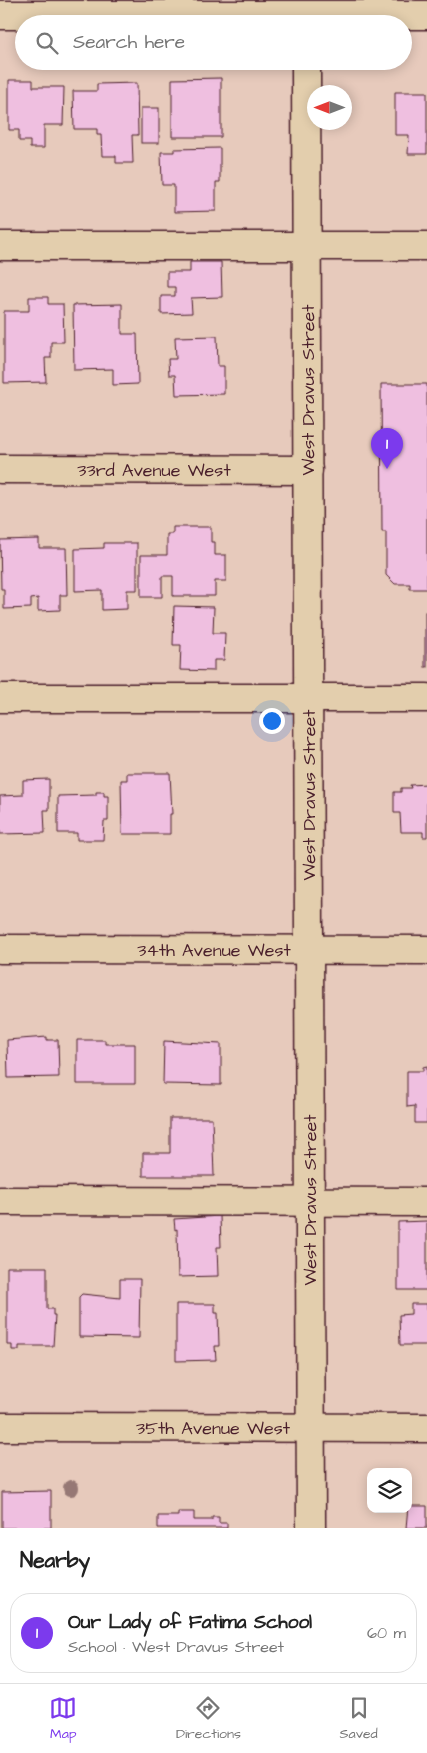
<!DOCTYPE html>
<html lang="en">
<head>
<meta charset="utf-8">
<style>
	:root { --surface:#fff; --page:#f2f2f2; --text:#222; --muted:#767676; --line:#e0e0e0; --accent:#7c3aed }
	body { margin:0; font-family:"Architects Daughter",sans-serif; background:var(--page); color:var(--text) }
	.controls { position:absolute; right:15px; bottom:15px; display:grid; overflow:hidden; border-radius:10px; box-shadow:0 2px 12px #0003 }
	.controls button { width:45px; height:45px; display:grid; place-items:center; padding:0; border:0; border-bottom:1px solid var(--line); background:var(--surface); color:var(--text); font:25px sans-serif }
	.compass { position:absolute; left:307px; top:85px; width:45px; height:45px; border-radius:50%; background:var(--surface); box-shadow:0 2px 12px #0003; rotate:270deg }
	.you { position:absolute; left:271px; top:720px; width:18px; height:18px; margin:-12px; border:4px solid #fff; border-radius:50%; background:#1a73e8; box-shadow:0 0 0 8px #1a73e833 }
	.badge { display:grid; place-items:center; width:32px; height:32px; border-radius:50%; background:var(--accent); color:#fff; font-size:16px; font-weight:700 }
	.pin { position:absolute; translate:-50% -41px; filter:drop-shadow(0 1px 2px #0008) }
	.pin::after { content:''; position:absolute; top:26px; width:18px; height:15px; background:inherit; clip-path:polygon(0 0,100% 0,50% 100%) }
	.list { margin:0; padding:0; list-style:none }
	h2 { display:flex; justify-content:space-between; align-items:center; height:65px; margin:0; padding:0 20px; font-size:21px }
	h2 small { font-size:16px; font-weight:400; color:var(--muted) }
	.list li { display:grid; grid-template-columns:32px 1fr auto; gap:15px; align-items:center; box-sizing:border-box; height:80px; margin:0 10px 10px; padding:0 10px; border:1px solid var(--line); border-radius:20px }
	.list b { display:block; font-size:19px; white-space:nowrap }
	.list p { margin:0; font-size:16px; white-space:nowrap; color:var(--muted) }
	.list em { font-size:16px; font-style:normal; color:var(--muted) }
	.icon { flex:none; width:28px; height:28px; fill:none; stroke:currentColor; stroke-width:2; stroke-linecap:round; stroke-linejoin:round }
	.map { position:relative; flex:none; width:427px; height:1528px; overflow:hidden }
	.search { position:absolute; background:var(--surface); box-shadow:0 2px 12px #0003; left:15px; right:15px; top:15px; height:55px; display:flex; align-items:center; gap:12px; box-sizing:border-box; padding:0 18px; border-radius:28px; color:var(--muted); font-size:19px }
	.sheet { height:155px; background:var(--surface) }
	nav { display:flex; justify-content:space-around; align-items:center; box-sizing:border-box; height:70px; border-top:1px solid var(--line); background:var(--surface); font-size:14px; color:var(--muted) }
	nav a { display:grid; justify-items:center; gap:2px }
	nav .on { color:var(--accent) }
	.map>svg:first-child { display:block }
</style>
</head>
<body>
<div class="map">
<svg width="427" height="1528" viewBox="0 0 427 1528">
	<rect width="100%" height="100%" fill="#e7cabc"/>
	<filter id="ink" filterUnits="userSpaceOnUse"><feTurbulence type="fractalNoise" baseFrequency=".02" numOctaves="2"/><feDisplacementMap in="SourceGraphic" scale="10" xChannelSelector="R" yChannelSelector="G"/><feConvolveMatrix kernelMatrix="1 2 1 2 8 2 1 2 1" color-interpolation-filters="sRGB"/></filter>
	<g filter="url(#ink)">
		<g fill="#efbfe0" stroke="#4a1f2b">
			<polygon points="221,78 221,137 172,137 172,79"/>
			<polygon points="9,80 33,80 33,87 64,87 63,125 44,125 44,148 30,148 30,141 19,141 19,130 9,130"/>
			<polygon points="137,83 138,135 132,135 133,163 116,163 116,156 102,156 101,135 97,135 97,129 74,129 73,91 97,91 97,84"/>
			<polygon points="395,92 427,92 427,154 408,154 409,135 395,135"/>
			<rect x="141" y="108" width="18" height="35"/>
			<polygon points="220,148 220,182 216,182 216,211 174,212 174,185 162,185 161,152 174,152 174,149"/>
			<polygon points="190,262 221,262 222,297 191,298 192,313 161,314 161,296 175,296 175,287 167,287 167,272 190,272"/>
			<polygon points="29,297 48,297 48,304 63,304 64,342 51,342 51,358 45,358 46,382 4,383 4,311 29,311"/>
			<polygon points="122,304 122,334 137,334 138,384 113,385 113,369 74,370 73,305"/>
			<polygon points="217,336 218,366 224,366 224,394 176,395 175,375 169,375 168,359 176,359 175,337"/>
			<polygon points="381,384 427,384 427,589 410,589 410,584 395,584 386,575 386,532 382,532"/>
			<polygon points="173,527 211,527 211,542 215,542 215,555 226,555 226,581 215,581 215,596 173,596 173,576 162,576 162,597 141,597 141,555 167,555 167,534 173,534"/>
			<polygon points="39,539 39,548 66,548 67,595 60,595 60,610 38,611 38,598 31,599 31,608 4,609 4,589 1,589 0,540"/>
			<polygon points="104,543 137,543 137,590 127,590 127,609 102,610 102,590 75,591 75,549 104,548"/>
			<polygon points="174,606 214,607 213,633 225,633 224,660 214,660 214,671 180,670 181,645 173,645"/>
			<rect x="425" y="612" width="2" height="55"/>
			<polygon points="127,773 170,773 172,814 170,814 170,834 122,834 121,780 127,780"/>
			<polygon points="49,779 49,810 44,810 45,833 0,834 0,796 23,795 23,780"/>
			<polygon points="427,784 427,837 423,837 423,832 401,832 400,813 394,813 394,792 401,792 401,788 411,788 410,785"/>
			<polygon points="96,792 104,792 104,796 108,796 108,821 104,821 103,840 77,840 77,833 58,833 58,796 96,795"/>
			<polygon points="47,1037 47,1040 58,1040 59,1077 8,1078 7,1040"/>
			<polygon points="77,1040 105,1040 105,1044 135,1044 135,1084 77,1084"/>
			<polygon points="164,1041 221,1044 221,1085 163,1084"/>
			<polygon points="427,1066 427,1123 415,1123 415,1106 407,1107 407,1071 423,1071 423,1067"/>
			<polygon points="170,1118 212,1118 214,1176 143,1176 143,1153 170,1153"/>
			<polygon points="220,1216 221,1247 217,1247 218,1276 178,1277 177,1229 175,1230 174,1219"/>
			<polygon points="427,1221 427,1290 398,1290 398,1222"/>
			<polygon points="7,1267 47,1267 47,1309 53,1309 53,1315 55,1315 53,1346 19,1346 19,1350 12,1350 12,1345 7,1345"/>
			<polygon points="120,1279 140,1279 139,1338 79,1337 79,1297 82,1294 120,1298"/>
			<polygon points="176,1304 215,1304 215,1313 218,1313 219,1346 215,1346 216,1360 176,1361"/>
			<polygon points="411,1304 427,1304 427,1345 400,1345 399,1315 411,1314"/>
			<polygon points="51,1491 51,1528 2,1528 2,1492"/>
			<polygon points="408,1506 427,1506 427,1528 406,1528"/>
			<polygon points="178,1512 194,1512 194,1520 212,1520 212,1517 219,1517 219,1523 227,1523 227,1528 158,1528 158,1516 178,1516"/>
		</g>
		<g fill="none" stroke-linecap="round" stroke-linejoin="round">
			<defs>
				<g id="minor">
					<polyline points="0,15 427,15"/>
					<polyline points="306,61 311,1528"/>
					<polyline points="0,246 427,246"/>
					<polyline points="0,469 308,470"/>
					<polyline points="0,698 427,698"/>
					<polyline points="0,949 427,950"/>
					<polyline points="0,1201 427,1202"/>
					<polyline points="0,1427 427,1428"/>
				</g>
			</defs>
			<use href="#minor" stroke="#4a1f2b" stroke-width="31"/>
			<use href="#minor" stroke="#e3cead" stroke-width="28"/>
		</g>
		<circle fill="#967874" cx="71" cy="1488" r="8"/>
	</g>
	<g text-anchor="middle" stroke-width="4" stroke-linejoin="round" paint-order="stroke">
		<g font-size="18" fill="#4a1f2b" stroke="#e3cead">
			<text transform="translate(308 390) rotate(-90)" y="6">West Dravus Street</text>
			<text x="154" y="476">33rd Avenue West</text>
			<text transform="translate(309 795) rotate(-90)" y="6">West Dravus Street</text>
			<text x="214" y="956">34th Avenue West</text>
			<text transform="translate(310 1200) rotate(-90)" y="6">West Dravus Street</text>
			<text x="213" y="1434">35th Avenue West</text>
		</g>
	</g>
</svg>
<div class="controls">
<button><svg class="icon" aria-label="layers" viewBox="0 0 24 24"><path d="M12 4l9 5-9 5-9-5zM3 14l9 5 9-5"/></svg></button>
</div>
<svg class="compass" viewBox="-18 -18 36 36"><path d="M0-13l5 13h-10z" fill="#e53935"/><path d="M0 13l5-13h-10z" fill="#767676"/></svg>
<div class="you"></div>
<div class="pin badge" style="left:387px;top:469px">1</div>
<div class="search"><svg class="icon" aria-label="search" viewBox="0 0 24 24"><circle cx="10" cy="10" r="6"/><path d="M15 15l6 6"/></svg>Search here</div>
</div>
<section class="sheet">
<h2>Nearby<small></small></h2>
<ul class="list">
<li><span class="badge">1</span><div><b>Our Lady of Fatima School</b><p>School · West Dravus Street</p></div><em>60 m</em></li>
</ul>
</section>
<nav>
<a class="on"><svg class="icon" aria-label="map" viewBox="0 0 24 24"><path d="M3 6l6-2 6 2 6-2v14l-6 2-6-2-6 2zM9 4v14M15 6v14"/></svg>Map</a>
<a><svg class="icon" aria-label="directions" viewBox="0 0 24 24"><path d="M12 3l9 9-9 9-9-9zM9 14v-3h6M13 9l2 2-2 2"/></svg>Directions</a>
<a><svg class="icon" aria-label="saved" viewBox="0 0 24 24"><path d="M7 4h10v16l-5-4-5 4z"/></svg>Saved</a>
</nav>
</body>
</html>
